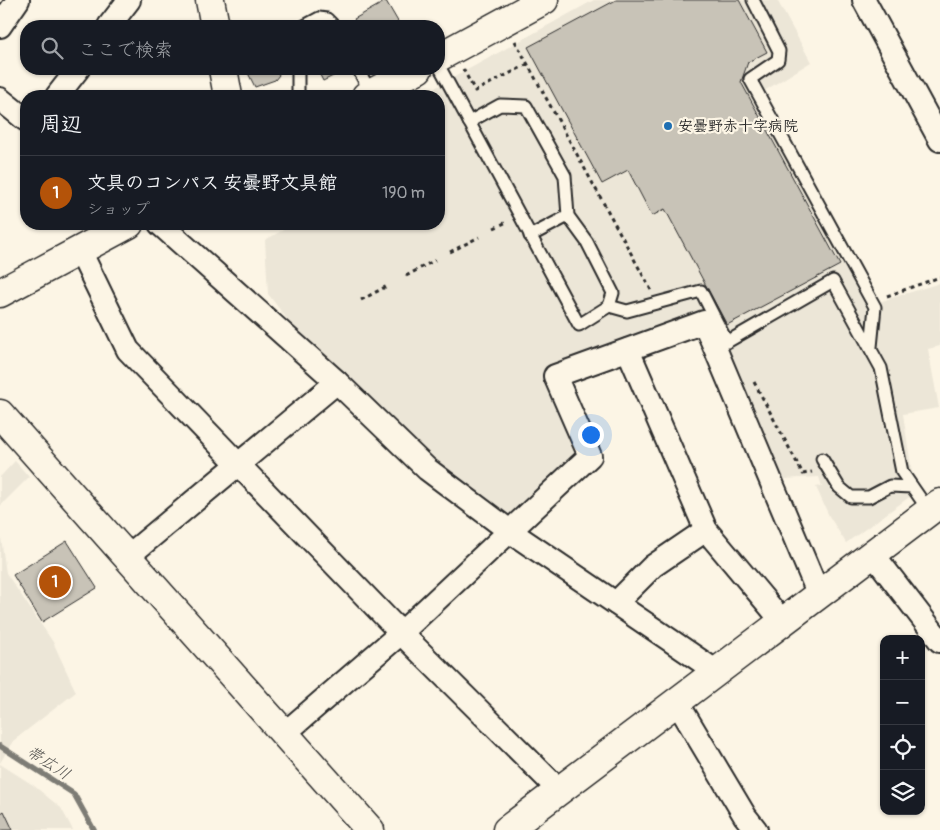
<!DOCTYPE html>
<html lang="ja">
<head>
<meta charset="utf-8">
<style>
	:root { --surface:#171b24; --page:#242831; --text:#f1f3f6; --muted:#9ea1a6; --line:#363941; --accent:#b45309 }
	body { margin:0; font-family:Pangolin,"Klee One",sans-serif; background:var(--page); color:var(--text) }
	.controls { position:absolute; right:15px; bottom:15px; display:grid; overflow:hidden; border-radius:10px; box-shadow:0 1px 4px #0004 }
	.controls button { width:45px; height:45px; display:grid; place-items:center; padding:0; border:0; border-bottom:1px solid var(--line); background:var(--surface); color:var(--text); font:25px sans-serif }
	.you { position:absolute; left:590px; top:434px; width:18px; height:18px; margin:-12px; border:4px solid #fff; border-radius:50%; background:#1a73e8; box-shadow:0 0 0 8px #1a73e833 }
	.badge { display:grid; place-items:center; width:32px; height:32px; border-radius:50%; background:var(--accent); color:#fff; font-size:16px; font-weight:700 }
	.pin { position:absolute; translate:-50% -50%; border:2px solid #fff; box-shadow:0 1px 5px #0006 }
	.list { margin:0; padding:0; list-style:none }
	h2 { display:flex; justify-content:space-between; align-items:center; height:65px; margin:0; padding:0 20px; font-size:21px }
	h2 small { font-size:16px; font-weight:400; color:var(--muted) }
	.list li { display:grid; grid-template-columns:32px 1fr auto; gap:15px; align-items:center; box-sizing:border-box; height:75px; padding:0 20px; border-top:1px solid var(--line) }
	.list b { display:block; font-size:19px; white-space:nowrap }
	.list p { margin:0; font-size:16px; white-space:nowrap; color:var(--muted) }
	.list em { font-size:16px; font-style:normal; color:var(--muted) }
	.icon { flex:none; width:28px; height:28px; fill:none; stroke:currentColor; stroke-width:2; stroke-linecap:round; stroke-linejoin:round }
	.map { position:relative; flex:none; width:940px; height:830px; overflow:hidden }
	.search { position:absolute; background:var(--surface); box-shadow:0 1px 4px #0004; left:20px; top:20px; width:425px; height:55px; display:flex; align-items:center; gap:12px; box-sizing:border-box; padding:0 18px; border-radius:20px; color:var(--muted); font-size:19px }
	.panel { position:absolute; background:var(--surface); box-shadow:0 1px 4px #0004; left:20px; top:90px; width:425px; height:140px; border-radius:20px }
	.map>svg:first-child { display:block }
</style>
</head>
<body>
<div class="map">
<svg width="940" height="830" viewBox="0 0 940 830">
	<rect width="100%" height="100%" fill="#fcf5e5"/>
	<filter id="ink" filterUnits="userSpaceOnUse"><feTurbulence type="fractalNoise" baseFrequency=".02" numOctaves="2"/><feDisplacementMap in="SourceGraphic" scale="10" xChannelSelector="R" yChannelSelector="G"/><feConvolveMatrix kernelMatrix="1 2 1 2 8 2 1 2 1" color-interpolation-filters="sRGB"/></filter>
	<g filter="url(#ink)">
		<g fill="#ece6d7">
			<polygon points="594,0 777,0 811,62 764,91 879,302 940,283 940,346 928,349 939,408 903,414 915,493 846,543 829,516 816,487 822,486 819,477 784,479 706,315 545,368 585,456 514,522 430,461 297,332 268,294 265,240 294,224 439,224 439,96 420,96"/>
			<polygon points="15,461 29,477 0,506 0,477"/>
			<polygon points="0,531 6,573 53,642 76,692 13,741 0,763"/>
			<polygon points="0,764 33,785 61,808 73,830 0,830"/>
		</g>
		<g fill="none" stroke-linecap="round" stroke-linejoin="round">
			<polyline stroke="#7d7b74" stroke-width="5.5" points="0,746 74,794 94,830"/>
		</g>
		<g fill="#c8c3b7" stroke="#2b2b2b">
			<polygon points="616,0 739,0 767,52 748,62 741,82 840,265 727,325 665,209 652,216 628,170 602,184 528,47"/>
			<polygon points="386,1 400,25 358,26 354,19"/>
			<polygon points="246,69 276,69 279,75 275,80 255,87"/>
			<polygon points="317,69 347,69 323,81"/>
			<polygon points="67,541 97,588 42,622 13,575"/>
			<polygon points="4,811 13,830 0,830 0,814"/>
		</g>
		<g fill="none" stroke-linecap="round" stroke-linejoin="round">
			<defs>
				<g id="service">
					<polyline points="753,0 779,51 778,60 750,79 875,307 871,347"/>
					<polyline points="304,26 319,18 327,19 334,26"/>
					<polyline points="439,66 579,325 609,306 627,311 701,291 727,342 833,281 881,368 902,472 929,511"/>
					<polyline points="298,69 298,96"/>
					<polyline points="358,69 371,93"/>
					<polyline points="469,122 500,105 526,106 565,176 568,216 587,242 613,293 609,306"/>
					<polyline points="530,236 568,216"/>
					<polyline points="822,459 839,487 851,497 869,497 890,486 912,487"/>
				</g>
				<g id="minor">
					<polyline points="864,0 940,140"/>
					<polyline points="0,26 18,0"/>
					<polyline points="109,26 129,0"/>
					<polyline points="57,96 78,69"/>
					<polyline points="0,99 26,120"/>
					<polyline points="160,224 337,382 427,469 511,532 717,672"/>
					<polyline points="80,251 128,350 401,633 559,790"/>
					<polyline points="628,350 706,530 783,622"/>
					<polyline points="873,554 940,641"/>
					<polyline points="127,557 337,382"/>
					<polyline points="616,603 653,566 706,530"/>
					<polyline points="677,702 745,816 756,830"/>
					<polyline points="285,733 401,633 590,456 555,376 704,322 819,595"/>
				</g>
				<g id="tertiary">
					<polyline points="210,0 215,26"/>
					<polyline points="439,57 544,0"/>
					<polyline points="223,69 228,96"/>
					<polyline points="366,96 418,69"/>
					<polyline points="0,293 129,224"/>
					<polyline points="0,414 370,830"/>
					<polyline points="507,830 940,503"/>
				</g>
			</defs>
			<use href="#service" stroke="#2b2b2b" stroke-width="15"/>
			<use href="#minor" stroke="#2b2b2b" stroke-width="26"/>
			<use href="#tertiary" stroke="#2b2b2b" stroke-width="31"/>
			<g stroke="#2b2b2b" stroke-width="3" stroke-dasharray="4 4" stroke-linecap="butt">
				<polyline points="515,41 651,290"/>
				<polyline points="463,69 475,91 528,64"/>
				<polyline points="494,228 507,222"/>
				<polyline points="450,252 479,237"/>
				<polyline points="406,276 435,260"/>
				<polyline points="887,296 940,277"/>
				<polyline points="361,300 389,285"/>
				<polyline points="754,382 803,474 812,472"/>
			</g>
			<use href="#service" stroke="#fcf5e5" stroke-width="11"/>
			<use href="#minor" stroke="#fcf5e5" stroke-width="22"/>
			<use href="#tertiary" stroke="#fcf5e5" stroke-width="28"/>
		</g>
	</g>
	<circle fill="#1f6fb2" stroke="#fcf5e5" stroke-width="2" cx="668" cy="126" r="5"/>
	<g text-anchor="middle" stroke-width="4.5" stroke-linejoin="round" paint-order="stroke">
		<g font-size="15" font-weight="bold" fill="#2b2b2b" stroke="#fcf5e5" text-anchor="start">
			<text x="678" y="131">安曇野赤十字病院</text>
		</g>
		<g font-size="16" font-style="italic" fill="#545350" stroke="#fcf5e5">
			<text transform="translate(49 762) rotate(33)" y="6">帯広川</text>
		</g>
	</g>
</svg>
<div class="controls">
<button>+</button>
<button>−</button>
<button><svg class="icon" aria-label="locate" viewBox="0 0 24 24"><circle cx="12" cy="12" r="6"/><path d="M12 2v4M12 18v4M2 12h4M18 12h4"/></svg></button>
<button><svg class="icon" aria-label="layers" viewBox="0 0 24 24"><path d="M12 4l9 5-9 5-9-5zM3 14l9 5 9-5"/></svg></button>
</div>
<div class="you"></div>
<div class="pin badge" style="left:55px;top:582px">1</div>
<div class="search"><svg class="icon" aria-label="search" viewBox="0 0 24 24"><circle cx="10" cy="10" r="6"/><path d="M15 15l6 6"/></svg>ここで検索</div>
<section class="panel">
<h2>周辺<small></small></h2>
<ul class="list">
<li><span class="badge">1</span><div><b>文具のコンパス 安曇野文具館</b><p>ショップ</p></div><em>190 m</em></li>
</ul>
</section>
</div>
</body>
</html>
